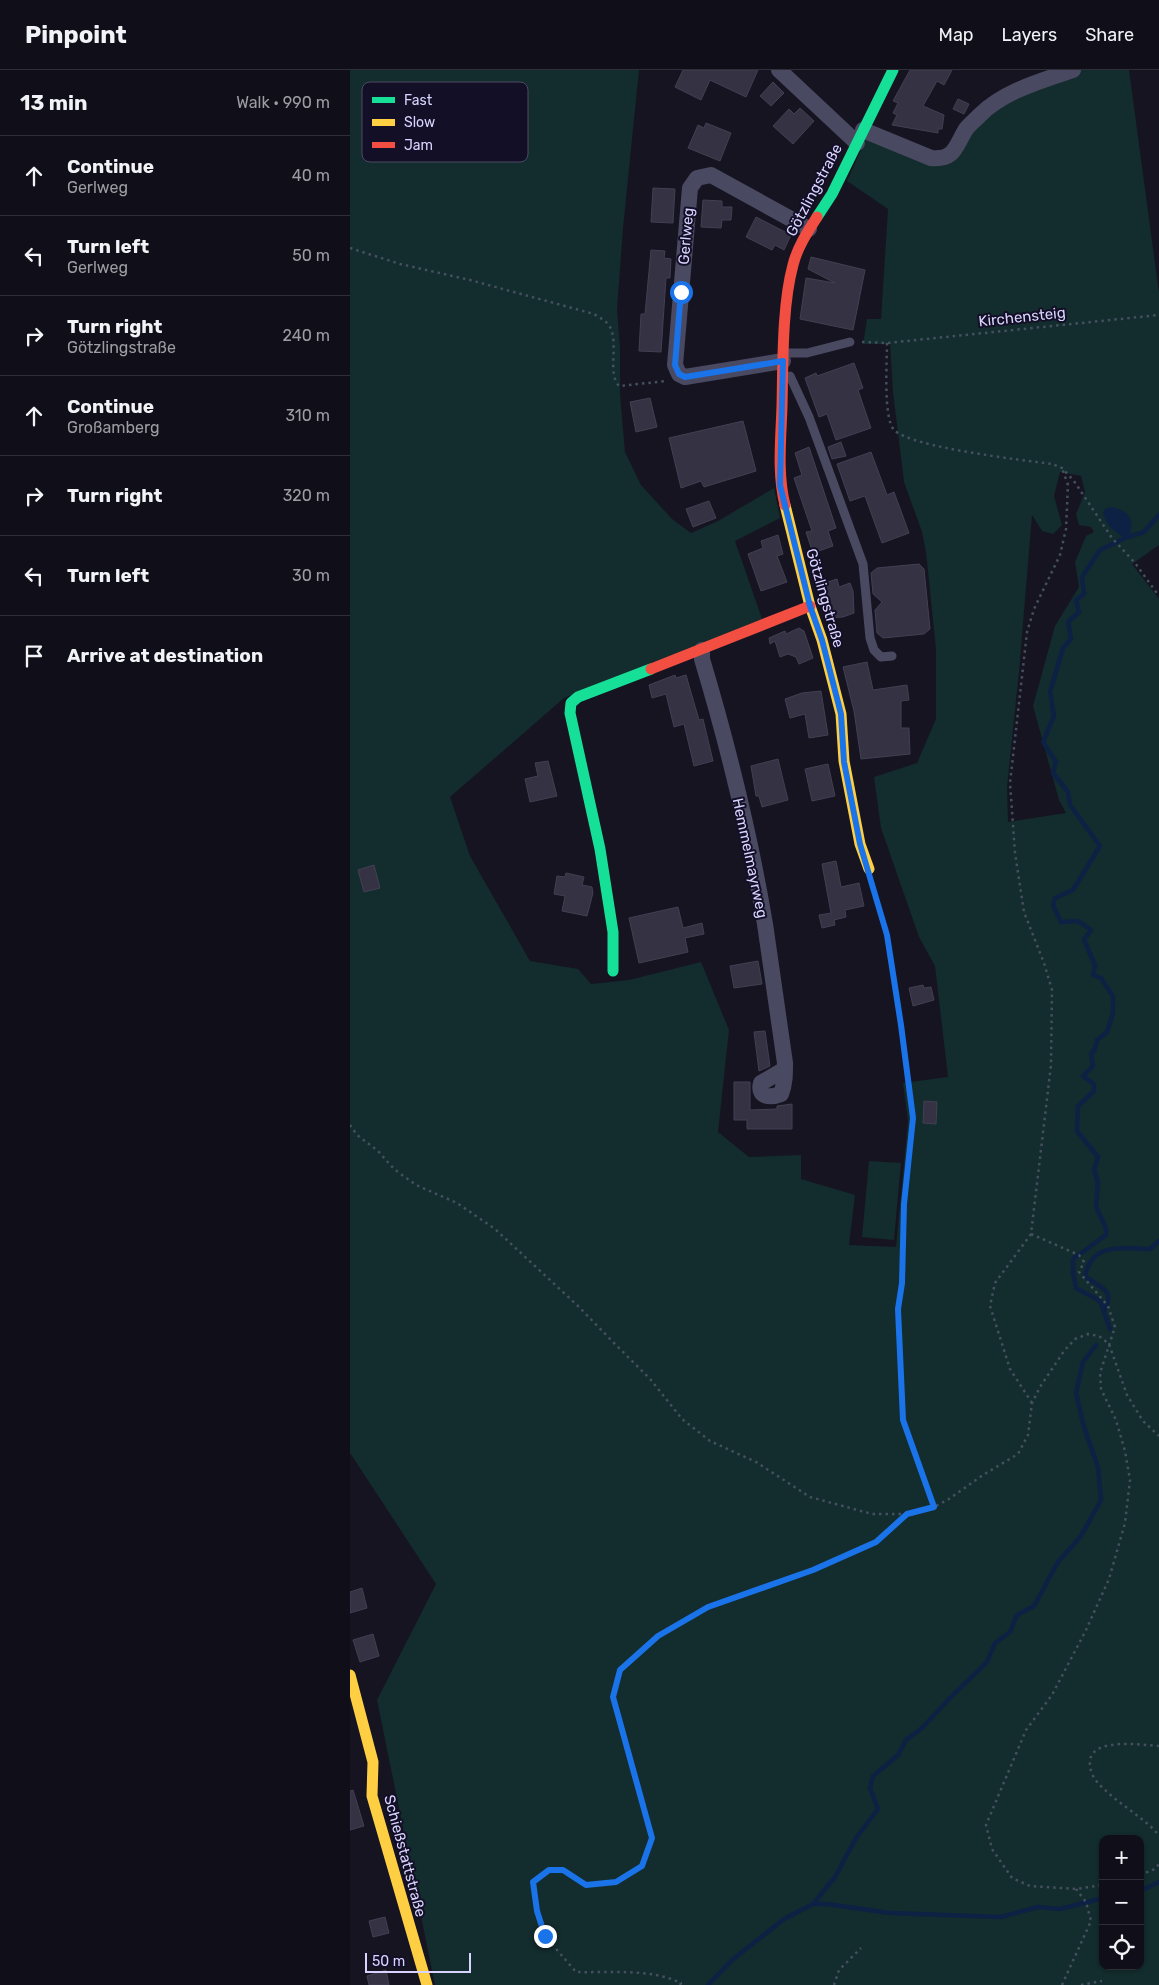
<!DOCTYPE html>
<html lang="en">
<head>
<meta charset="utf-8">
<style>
	:root { --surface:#100f19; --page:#1e1d26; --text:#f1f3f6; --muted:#9c9ca2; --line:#302f38 }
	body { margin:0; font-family:Rubik,sans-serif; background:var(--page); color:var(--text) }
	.controls { position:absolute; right:15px; bottom:15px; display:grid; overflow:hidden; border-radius:10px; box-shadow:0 1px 4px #0004 }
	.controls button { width:45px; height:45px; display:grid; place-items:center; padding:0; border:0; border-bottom:1px solid var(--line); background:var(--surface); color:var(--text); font:25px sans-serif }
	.scale { position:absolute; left:15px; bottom:12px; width:106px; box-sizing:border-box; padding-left:5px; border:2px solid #d9d4ff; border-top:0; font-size:14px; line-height:18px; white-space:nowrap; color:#d9d4ff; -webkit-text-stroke:4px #130f26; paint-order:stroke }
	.stop { position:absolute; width:15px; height:15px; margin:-11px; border:4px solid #1a73e8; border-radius:50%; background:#fff }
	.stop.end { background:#1a73e8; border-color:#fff; box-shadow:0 1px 5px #0008 }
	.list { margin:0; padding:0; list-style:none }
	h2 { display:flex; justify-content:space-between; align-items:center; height:65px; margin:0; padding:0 20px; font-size:21px }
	h2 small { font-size:16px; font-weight:400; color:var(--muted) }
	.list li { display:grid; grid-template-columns:32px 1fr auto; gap:15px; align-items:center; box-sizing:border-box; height:80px; padding:0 20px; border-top:1px solid var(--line) }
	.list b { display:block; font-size:19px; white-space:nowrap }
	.list p { margin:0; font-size:16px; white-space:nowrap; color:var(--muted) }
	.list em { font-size:16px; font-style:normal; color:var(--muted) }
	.icon { flex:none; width:28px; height:28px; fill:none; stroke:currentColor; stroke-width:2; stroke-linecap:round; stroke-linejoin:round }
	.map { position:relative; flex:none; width:809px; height:1915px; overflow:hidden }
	header { display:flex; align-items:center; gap:30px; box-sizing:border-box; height:70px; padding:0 25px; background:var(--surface); border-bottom:1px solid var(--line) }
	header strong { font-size:24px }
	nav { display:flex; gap:28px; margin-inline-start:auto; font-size:18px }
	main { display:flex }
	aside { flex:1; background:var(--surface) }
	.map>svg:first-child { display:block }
</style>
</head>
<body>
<header>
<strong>Pinpoint</strong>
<nav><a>Map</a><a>Layers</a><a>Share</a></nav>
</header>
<main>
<aside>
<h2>13 min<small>Walk · 990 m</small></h2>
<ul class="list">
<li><svg class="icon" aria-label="ahead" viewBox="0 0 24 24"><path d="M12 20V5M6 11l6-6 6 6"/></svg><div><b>Continue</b><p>Gerlweg</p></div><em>40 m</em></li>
<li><svg class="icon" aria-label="left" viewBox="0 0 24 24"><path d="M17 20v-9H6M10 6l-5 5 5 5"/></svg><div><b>Turn left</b><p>Gerlweg</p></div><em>50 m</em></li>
<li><svg class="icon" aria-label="right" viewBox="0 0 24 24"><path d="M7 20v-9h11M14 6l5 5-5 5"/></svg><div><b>Turn right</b><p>Götzlingstraße</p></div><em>240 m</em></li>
<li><svg class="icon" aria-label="ahead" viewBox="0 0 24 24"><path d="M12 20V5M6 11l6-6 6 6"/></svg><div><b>Continue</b><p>Großamberg</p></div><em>310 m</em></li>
<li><svg class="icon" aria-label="right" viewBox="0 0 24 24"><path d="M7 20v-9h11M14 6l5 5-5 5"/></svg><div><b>Turn right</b></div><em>320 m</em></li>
<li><svg class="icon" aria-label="left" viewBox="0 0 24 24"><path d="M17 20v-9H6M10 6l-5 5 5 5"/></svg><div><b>Turn left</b></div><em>30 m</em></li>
<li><svg class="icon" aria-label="arrive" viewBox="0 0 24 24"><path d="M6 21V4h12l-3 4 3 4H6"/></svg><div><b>Arrive at destination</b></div></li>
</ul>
</aside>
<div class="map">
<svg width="809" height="1915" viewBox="0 0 809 1915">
	<rect width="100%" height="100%" fill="#161421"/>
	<g fill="#132c2d" fill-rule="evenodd">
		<path d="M0,0H289L273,158L267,240L270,277V324L275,382L291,415L322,449L341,463L368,451L424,418L430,448L385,471L412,549L214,628L100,727L120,786L180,891L228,899L241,914L279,910L351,892L379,960L368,1062L399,1087L451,1085V1109L505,1125L499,1175L546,1177L558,1051L553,1013L598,1007L585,896L569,867L531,758L524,707L567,693L586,649V579L576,482L572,462L554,412L543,322L540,274H513L517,249H531L538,139L497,111L520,60L591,83L701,0H779L809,223V475L782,494L809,529V1915H85L27,1630L86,1514L0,1383ZM710,402L731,406L735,422L726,444L729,455L741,457L744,462L736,466L725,492L729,517L705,556L683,636L709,730L716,743L658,752L657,717L669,602L682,445L692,461L703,464L712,455L704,426ZM753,1769H790V1896H753Z"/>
		<polygon points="519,1091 551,1093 544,1170 512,1167"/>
	</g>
	<path fill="#0d2144" d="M763,437C782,443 785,451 778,469C765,463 757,457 753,443L756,438Z"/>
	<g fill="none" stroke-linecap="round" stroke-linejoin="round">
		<g stroke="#0d2144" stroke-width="4.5">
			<path d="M754,1241C767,1219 748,1217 735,1206C742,1171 773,1179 800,1179L809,1171"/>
			<polyline points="760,1259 750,1231 726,1218 723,1202 723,1189 756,1165 756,1158 746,1137 748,1112 744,1100 748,1087 727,1061 728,1036 744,1021 744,1014 733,1006 743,996 741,984 745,979 747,970 757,962 763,943 763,926 751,908 743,905 745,895 734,870 741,860 728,851 711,852 703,835 705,828 723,820 750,776 720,735 718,722 703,703 706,692 693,672 704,646 700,622 713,578 721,569 718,552 729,542 726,530 734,524 732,507 750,480 775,468 794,462 809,445"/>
			<polyline points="790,1821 809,1812"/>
			<polyline points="463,1834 477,1834 540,1843 651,1847 688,1837 710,1839 753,1828"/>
			<polyline points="358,1915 382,1890 434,1849 463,1834 485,1807 506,1768 528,1739 520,1718 523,1706 548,1685 556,1670 572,1658 602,1626 637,1592 645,1573 660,1562 667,1545 684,1536 708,1492 731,1466 751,1430 748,1397 734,1357 726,1323 733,1292 746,1275"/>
		</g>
	</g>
	<g fill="#343243" stroke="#433f54">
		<polygon points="333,0 408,0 396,27 360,10 351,30 325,17"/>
		<polygon points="560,0 602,0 594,15 587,11 573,36 594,45 592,59 588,59 588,63 542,55 547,45 543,43 548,33 543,31"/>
		<polygon points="423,12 434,23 421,36 410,26"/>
		<polygon points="608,29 619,34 614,44 603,39"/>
		<polygon points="450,38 464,51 443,74 423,56 439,39 444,44"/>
		<polygon points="356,53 381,63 370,91 338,78 348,55 354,58"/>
		<polygon points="303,118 325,119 323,153 301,152"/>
		<polygon points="353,130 372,131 372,137 382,137 381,150 372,150 371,158 351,157"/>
		<polygon points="406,147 441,165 434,180 425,175 422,180 396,167"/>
		<polygon points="301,180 315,181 314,188 321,189 320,208 316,208 311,282 289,281 291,244 295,244"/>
		<polygon points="461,187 515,200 503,260 450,249 456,208 485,213 458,199"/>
		<polygon points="504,293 513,318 508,320 521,358 486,370 477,344 469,347 455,308 466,303 467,306"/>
		<polygon points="300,328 307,357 286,362 280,332"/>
		<polygon points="393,351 406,401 354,417 351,411 331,418 319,368"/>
		<polygon points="491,372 496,386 482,389 478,377"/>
		<polygon points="459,377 486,458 478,461 483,476 463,483 456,462 462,461 444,408 452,405 445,383"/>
		<polygon points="521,382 537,425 544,422 559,463 532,473 515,426 500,431 487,394"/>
		<polygon points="359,431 366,448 343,457 336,439"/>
		<polygon points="428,465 433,484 427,486 437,512 411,521 398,484 413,478 411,471"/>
		<polygon points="569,494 574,499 580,559 574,564 533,568 527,563 525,540 532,532 523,524 521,503 527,498"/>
		<polygon points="487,509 489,517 500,513 503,521 504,543 493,547 481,548 474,528 477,527 472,514"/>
		<polygon points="449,558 454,561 463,588 449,594 446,587 438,584 430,587 425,571 420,574 419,568 435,561 436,564"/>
		<polygon points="517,592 523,620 557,615 559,630 551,631 551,658 559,658 560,684 511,689 504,641 493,597"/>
		<polygon points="325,605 326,608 336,605 349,650 353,649 363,691 344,696 334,654 324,657 316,624 302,628 299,615"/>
		<polygon points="471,621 478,665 459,668 455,644 440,648 435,629 452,623"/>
		<polygon points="428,689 438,730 412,737 409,726 406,726 401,696"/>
		<polygon points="198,691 207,726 180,732 175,709 188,706 185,693"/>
		<polygon points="478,694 485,726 462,731 455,699"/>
		<polygon points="486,791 491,817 509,813 514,836 495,840 496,847 484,850 485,855 472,858 469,845 481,843 472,794"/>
		<polygon points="24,795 30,818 14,822 8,800"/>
		<polygon points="216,803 234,807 232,815 242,817 243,823 237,846 212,841 215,826 204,824 207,806 215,807"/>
		<polygon points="328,837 333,858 352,853 354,864 335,868 338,882 289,893 279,848"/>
		<polygon points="408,891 412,914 384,918 380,896"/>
		<polygon points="573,915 574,918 581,917 584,930 563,936 559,918"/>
		<polygon points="415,961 420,996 409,1001 404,962"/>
		<polygon points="384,1012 400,1012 400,1040 427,1039 427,1036 442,1034 442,1059 397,1059 397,1050 384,1050"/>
		<polygon points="574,1031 587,1032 586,1054 573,1053"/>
		<polygon points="12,1518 17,1538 0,1543 0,1522"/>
		<polygon points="23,1564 29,1586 10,1592 3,1570"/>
		<polygon points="3,1720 14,1756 0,1760 0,1721"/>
		<polygon points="35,1847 39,1863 23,1867 19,1851"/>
		<polygon points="36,1900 39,1915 19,1915 17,1906"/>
	</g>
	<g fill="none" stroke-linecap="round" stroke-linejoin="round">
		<g stroke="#44505f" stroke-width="2.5" stroke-dasharray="2.5 4" stroke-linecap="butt">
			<path d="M0,178L50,194L120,210L244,244C250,248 257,251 260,257C269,274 257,303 269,316L317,311"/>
			<polyline points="512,272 537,273 809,245"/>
			<path d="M537,273C537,290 533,348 544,360C563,378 673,390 702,394L712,398L724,411L762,468L785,493L809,526"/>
			<polyline points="523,816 537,865 551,955 563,1047 554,1134 552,1213 548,1239 553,1350 584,1437"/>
			<polyline points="0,1055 7,1065 28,1081 44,1099 66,1115 107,1133 145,1159 228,1236 263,1272 301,1310 332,1349 360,1371 406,1392 460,1427 522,1444 557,1444 584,1437 599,1429 633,1405 668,1384 678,1365 682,1333 690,1317 714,1281 725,1269 738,1264 749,1266 759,1274 777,1325 793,1351 809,1366"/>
			<polyline points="681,1164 729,1185 734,1192 729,1202 758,1236 765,1257 750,1303 751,1319 766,1350 775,1381 780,1410 775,1453 759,1509 736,1560 702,1625 676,1660 636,1755 642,1779 662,1808 680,1816 726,1819 753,1815"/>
			<polyline points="682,1333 660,1299 640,1236 645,1213 681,1164 701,995 702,920 694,893 674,842 665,783 660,713 677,562 684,539 710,485 716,459 718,415 712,398"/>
			<path d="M809,1676C793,1675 742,1667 740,1691C739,1702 745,1711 753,1718C770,1735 793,1747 809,1765"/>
			<polyline points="790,1805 805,1799 809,1794"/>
			<path d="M330,1915L331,1913C300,1898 260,1903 226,1902L195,1866L187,1841L183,1812L199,1800L213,1799L236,1815L266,1812L292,1796L302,1768L263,1627L270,1600L309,1566L358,1537L463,1500L526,1472L557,1444"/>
			<polyline points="484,1915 489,1900 511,1878"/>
			<polyline points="712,1915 741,1851 736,1832 726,1819"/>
			<polyline points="731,1915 752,1911"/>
		</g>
		<g stroke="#4a4962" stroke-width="9">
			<polyline points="434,283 457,283 500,272"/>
			<polyline points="440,306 459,347 513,494 520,568 524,580 531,587 542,586"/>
		</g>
		<g stroke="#4a4962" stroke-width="16">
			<polyline points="429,0 507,73"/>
			<path d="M513,60L581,88C605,90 605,77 616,59C620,54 625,50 630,45C654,21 691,11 723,0"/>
			<polyline points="433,291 335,307 329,304 325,295 340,118 347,108 361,105 459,159"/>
			<path d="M352,580V589C378,676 400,765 415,854C422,900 428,947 435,993C435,1004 435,1014 431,1024C421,1028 407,1028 411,1013L435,999"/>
		</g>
		<g stroke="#16e098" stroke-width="11">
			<polyline points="467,147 482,124 543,0"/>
			<polyline points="263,901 263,862 250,779 220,643 221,633 228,627 301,599"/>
		</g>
		<g stroke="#ffcf43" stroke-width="11">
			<polyline points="435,435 460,536 472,570 491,644 494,691 510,774 519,799"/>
			<polyline points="0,1605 23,1692 22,1726 77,1915"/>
		</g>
		<g stroke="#f24e42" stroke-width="11">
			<path d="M435,435C427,403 431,369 432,336C433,294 432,235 443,195C447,178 458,161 467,147"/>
			<polyline points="301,599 460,536"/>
		</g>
	</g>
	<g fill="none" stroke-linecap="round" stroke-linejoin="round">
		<polyline stroke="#1a73e8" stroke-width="6" points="195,1866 187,1841 183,1812 199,1800 213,1800 236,1815 266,1812 292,1796 302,1768 263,1627 270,1600 308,1566 358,1537 463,1500 526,1472 557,1444 584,1437 553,1350 548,1239 552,1213 554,1134 563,1048 551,955 537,865 510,774 494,692 491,644 472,570 460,536 430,415 433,291 335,307 329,304 325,295 331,222"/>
	</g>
	<g text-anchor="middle" stroke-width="4" stroke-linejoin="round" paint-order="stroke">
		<g font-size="15" fill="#d9d4ff" stroke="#130f26">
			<text transform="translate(464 120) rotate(-62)" y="5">Götzlingstraße</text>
			<text transform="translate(336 166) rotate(-85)" y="5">Gerlweg</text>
			<text transform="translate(672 247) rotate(-6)" y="5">Kirchensteig</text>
			<text transform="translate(475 528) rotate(74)" y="5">Götzlingstraße</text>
			<text transform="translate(400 788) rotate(78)" y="5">Hemmelmayrweg</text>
			<text transform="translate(55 1786) rotate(75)" y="5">Schießstattstraße</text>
		</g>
	</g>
	<rect x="12" y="12" width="166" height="80" rx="8" fill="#130f26" stroke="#4e4a67" stroke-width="1"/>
	<rect x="22" y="27" width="23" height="6" fill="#16e098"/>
	<rect x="22" y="49" width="23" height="7" fill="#ffcf43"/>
	<rect x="22" y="72" width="23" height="6" fill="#f24e42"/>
	<g font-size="14" fill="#d9d4ff">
		<text x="54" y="35">Fast</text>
		<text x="54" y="57">Slow</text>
		<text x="54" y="80">Jam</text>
	</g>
</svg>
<div class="controls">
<button>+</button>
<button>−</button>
<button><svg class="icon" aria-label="locate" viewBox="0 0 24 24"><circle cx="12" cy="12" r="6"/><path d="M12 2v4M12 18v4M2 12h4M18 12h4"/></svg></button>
</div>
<div class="scale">50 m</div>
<div class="stop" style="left:331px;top:222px"></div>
<div class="stop end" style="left:195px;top:1866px"></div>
</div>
</main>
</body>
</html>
